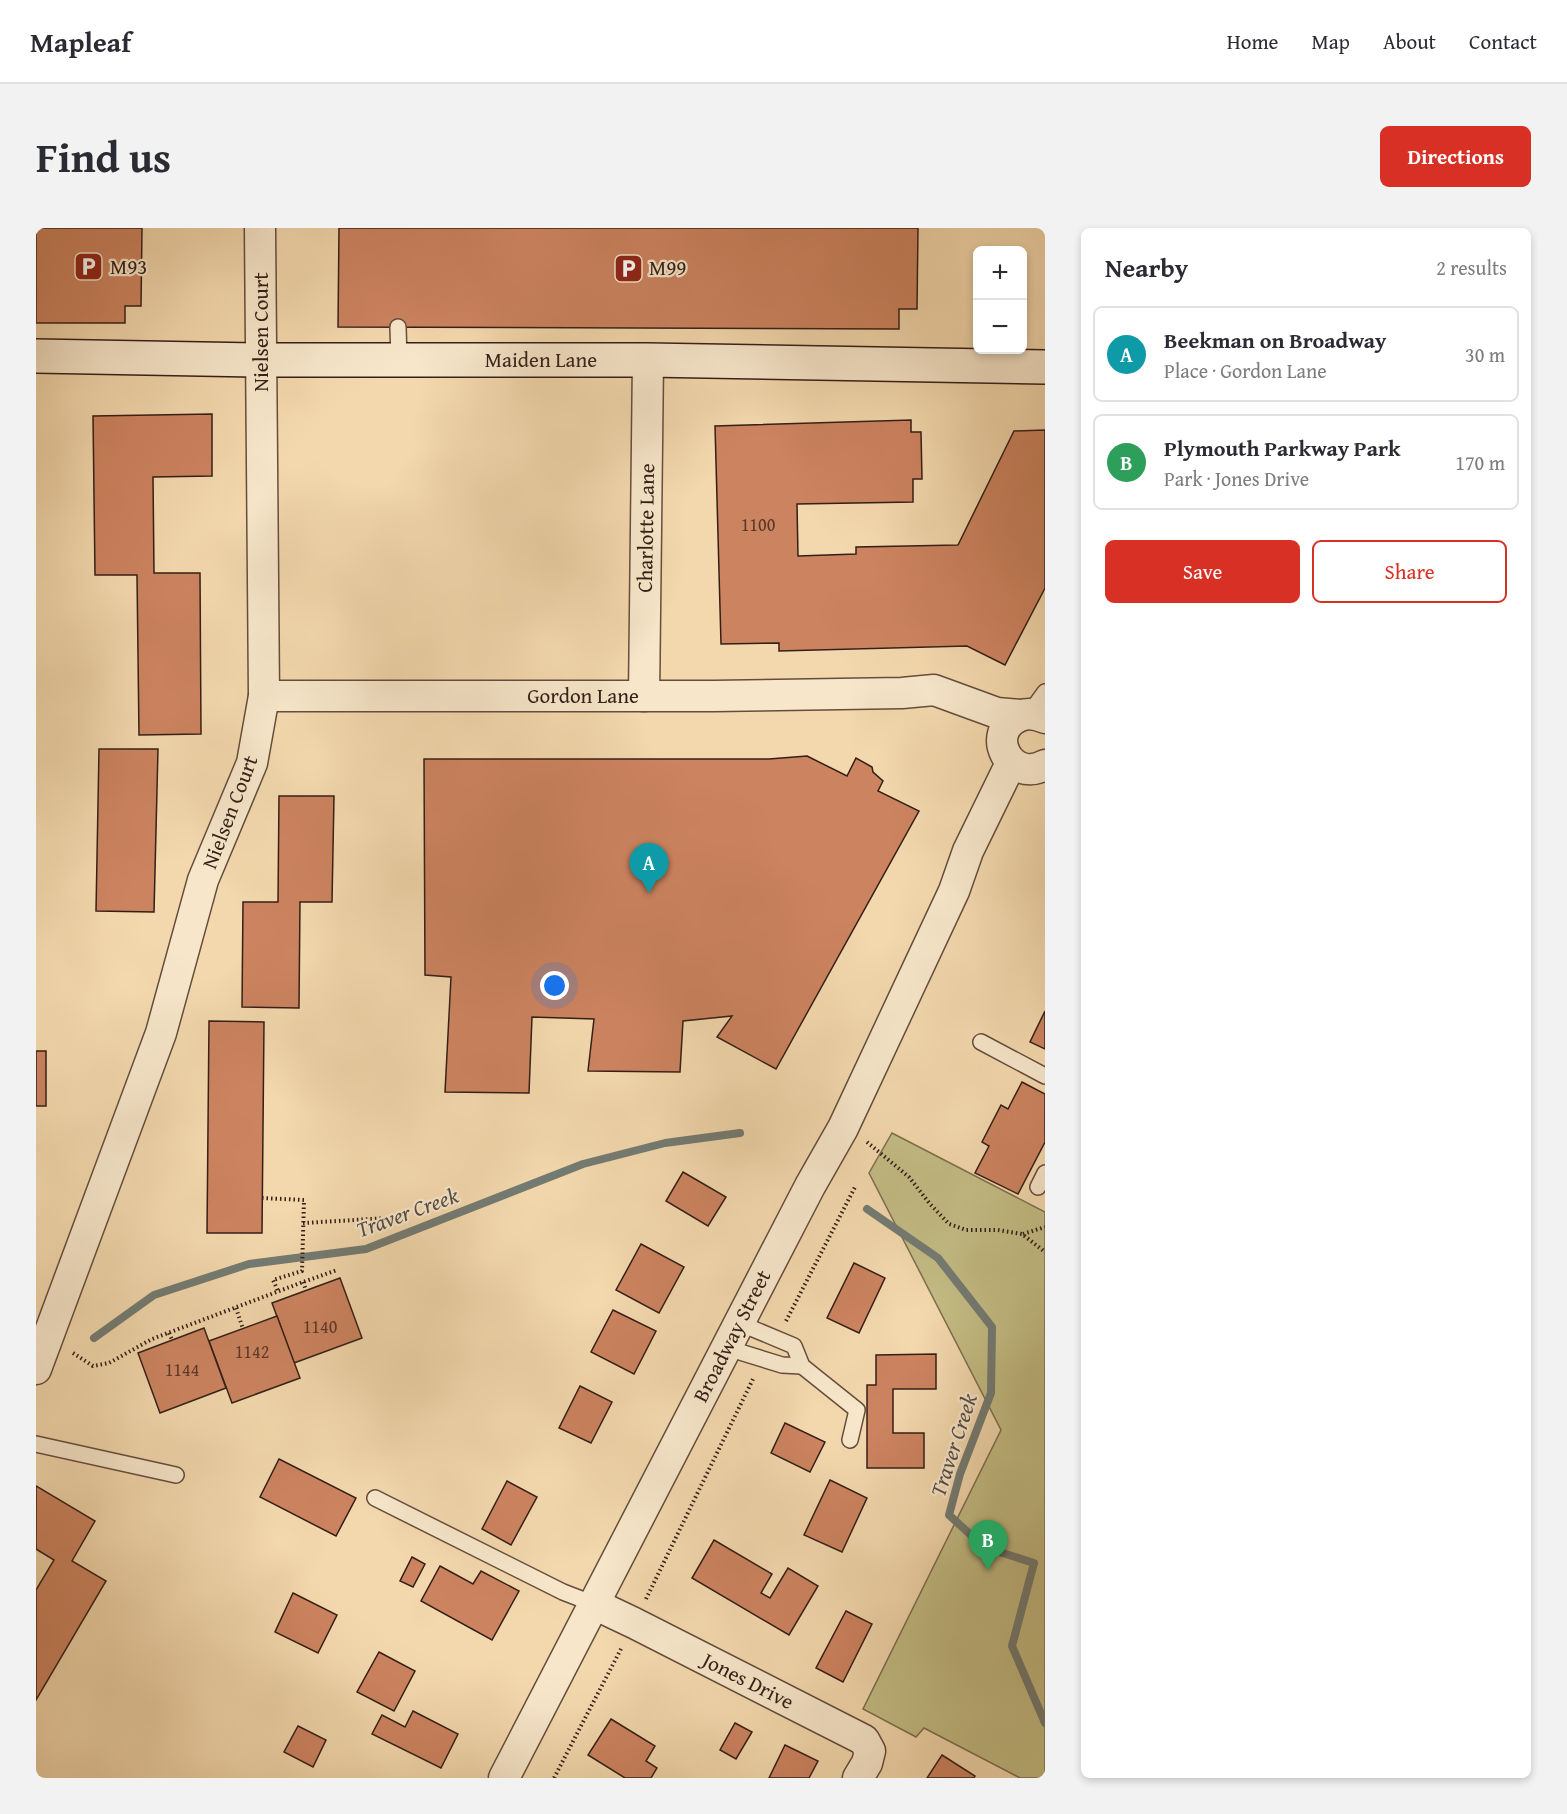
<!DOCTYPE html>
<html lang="en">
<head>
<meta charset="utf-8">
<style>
	:root { --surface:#fff; --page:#f2f2f3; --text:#2b2b33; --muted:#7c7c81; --line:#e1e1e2; --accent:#d93025 }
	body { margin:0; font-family:"Gentium Book Plus",serif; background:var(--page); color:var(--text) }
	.controls { position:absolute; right:18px; top:18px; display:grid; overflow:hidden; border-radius:9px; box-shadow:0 3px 9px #0003 }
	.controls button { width:54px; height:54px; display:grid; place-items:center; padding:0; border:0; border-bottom:2px solid var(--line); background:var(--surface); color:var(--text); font:30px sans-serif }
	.you { position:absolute; left:519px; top:758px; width:21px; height:21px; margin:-15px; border:4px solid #fff; border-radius:50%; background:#1a73e8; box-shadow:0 0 0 9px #1a73e833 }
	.badge { display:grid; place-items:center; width:39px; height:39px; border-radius:50%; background:var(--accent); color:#fff; font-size:20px; font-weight:700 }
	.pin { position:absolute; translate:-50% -50px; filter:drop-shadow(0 2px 3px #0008) }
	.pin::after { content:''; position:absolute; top:32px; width:21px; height:18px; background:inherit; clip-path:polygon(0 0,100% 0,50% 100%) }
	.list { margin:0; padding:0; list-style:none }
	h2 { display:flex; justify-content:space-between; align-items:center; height:78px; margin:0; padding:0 24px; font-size:26px }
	h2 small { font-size:20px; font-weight:400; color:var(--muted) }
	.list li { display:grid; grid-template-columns:39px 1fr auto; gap:18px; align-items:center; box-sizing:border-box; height:96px; margin:0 12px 12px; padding:0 12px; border:2px solid var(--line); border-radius:9px }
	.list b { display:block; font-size:22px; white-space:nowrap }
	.list p { margin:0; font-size:20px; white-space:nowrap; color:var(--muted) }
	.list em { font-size:20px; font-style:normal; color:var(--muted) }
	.actions { display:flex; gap:12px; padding:18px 24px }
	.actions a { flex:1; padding:14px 0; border:2px solid var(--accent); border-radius:9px; text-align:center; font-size:21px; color:var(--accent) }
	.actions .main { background:var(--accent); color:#fff }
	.map { position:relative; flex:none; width:1009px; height:1550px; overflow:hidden; border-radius:9px }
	header { display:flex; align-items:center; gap:36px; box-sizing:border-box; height:84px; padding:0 30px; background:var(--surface); border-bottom:2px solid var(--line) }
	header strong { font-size:28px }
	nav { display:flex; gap:33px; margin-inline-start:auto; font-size:21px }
	.intro { display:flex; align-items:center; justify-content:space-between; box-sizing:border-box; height:144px; padding:0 36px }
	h1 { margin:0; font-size:42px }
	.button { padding:15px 27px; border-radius:9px; background:var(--accent); color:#fff; font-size:21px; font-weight:700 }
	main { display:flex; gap:36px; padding:0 36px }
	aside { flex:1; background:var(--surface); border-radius:9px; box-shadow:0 3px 9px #0003 }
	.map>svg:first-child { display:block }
</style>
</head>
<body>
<header>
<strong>Mapleaf</strong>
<nav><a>Home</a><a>Map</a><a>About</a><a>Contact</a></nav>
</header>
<div class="intro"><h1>Find us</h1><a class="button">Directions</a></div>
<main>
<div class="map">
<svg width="1009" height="1550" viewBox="0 0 1009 1550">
	<rect width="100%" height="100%" fill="#f3d8ad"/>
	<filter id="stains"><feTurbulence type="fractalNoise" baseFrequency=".00333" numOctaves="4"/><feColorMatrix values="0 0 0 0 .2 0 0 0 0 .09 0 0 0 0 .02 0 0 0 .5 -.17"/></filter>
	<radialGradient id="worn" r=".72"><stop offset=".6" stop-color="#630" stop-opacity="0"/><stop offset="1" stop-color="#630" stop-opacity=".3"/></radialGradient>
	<polygon fill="#c3bc84" stroke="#7c6e4e" stroke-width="1.5" points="856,905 1009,984 1009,1550 984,1550 888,1500 880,1509 827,1481 965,1202 833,945"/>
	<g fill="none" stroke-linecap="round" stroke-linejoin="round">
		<g stroke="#737b73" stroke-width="8">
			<polyline points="831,981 902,1030 956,1099 955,1165 924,1246 913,1287 948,1319 998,1335 976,1418 1009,1495"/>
			<polyline points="58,1110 118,1067 213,1036 330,1021 547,936 629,915 704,905"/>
		</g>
	</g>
	<g fill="#cc8360" stroke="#341f17" stroke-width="1.5">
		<polygon points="0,0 106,0 105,78 89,78 89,95 0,95"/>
		<polygon points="303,0 882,0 881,81 863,81 863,101 302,99"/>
		<polygon points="176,186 176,248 117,249 118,345 164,345 165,506 103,507 101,347 59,347 57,188"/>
		<polygon points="875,192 875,204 885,204 886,251 877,251 877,274 761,276 762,328 820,326 820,319 922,317 978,203 1009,202 1009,360 969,437 931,418 743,423 743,415 685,416 679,198"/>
		<polygon points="63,521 122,521 118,684 60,683"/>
		<polygon points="771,528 811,548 820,530 836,539 837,544 847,553 842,563 883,583 740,841 681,809 696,788 647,793 644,844 552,843 558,791 496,789 493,865 409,864 415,749 389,747 388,531 733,531"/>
		<polygon points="243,568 298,568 296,674 264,674 263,780 206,779 207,674 242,674"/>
		<polygon points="1009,783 1009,821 994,814"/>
		<polygon points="173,793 228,794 226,1005 171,1005"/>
		<rect x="0" y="823" width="10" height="55"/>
		<polygon points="986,854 1009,866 1009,914 982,966 939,945 953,918 946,914 965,877 972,881"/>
		<polygon points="647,944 690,969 672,998 630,973"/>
		<polygon points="605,1016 648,1039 623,1085 580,1062"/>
		<polygon points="818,1035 849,1050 823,1105 791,1090"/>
		<polygon points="304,1050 326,1110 258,1135 236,1075"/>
		<polygon points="577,1082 620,1103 598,1146 555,1124"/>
		<polygon points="241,1088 264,1150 196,1175 173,1113"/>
		<polygon points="168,1100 190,1160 124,1185 102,1125"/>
		<polygon points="900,1126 900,1161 857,1161 857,1205 888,1205 888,1240 831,1240 831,1157 840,1157 840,1127"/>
		<polygon points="544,1158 576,1174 555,1215 523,1200"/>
		<polygon points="749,1195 789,1214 774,1244 735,1225"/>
		<polygon points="243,1231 320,1270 300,1308 224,1269"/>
		<polygon points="794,1252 831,1270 806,1324 768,1307"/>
		<polygon points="471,1253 501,1269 475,1317 446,1301"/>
		<polygon points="0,1258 59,1293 36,1333 70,1353 0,1472 0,1362 18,1332 0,1321"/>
		<polygon points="678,1312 736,1346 725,1365 734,1370 752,1340 782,1358 753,1407 656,1350"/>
		<polygon points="376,1329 389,1336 377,1359 364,1353"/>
		<polygon points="404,1338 437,1356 445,1343 483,1363 456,1412 385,1373"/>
		<polygon points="257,1365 301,1387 282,1425 239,1404"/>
		<polygon points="810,1383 836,1396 807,1454 780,1440"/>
		<polygon points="343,1424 379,1443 358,1483 321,1464"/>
		<polygon points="377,1483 422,1506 405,1540 336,1506 346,1487 369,1499"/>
		<polygon points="575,1491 619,1518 610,1533 621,1540 615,1550 589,1550 552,1527"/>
		<polygon points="699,1495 716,1504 700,1531 684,1522"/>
		<polygon points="262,1498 290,1512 277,1539 248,1524"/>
		<polygon points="749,1517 782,1533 773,1550 733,1550"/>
		<polygon points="906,1527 939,1548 938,1550 891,1550"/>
	</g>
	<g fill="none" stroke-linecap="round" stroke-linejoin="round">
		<defs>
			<g id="lane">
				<polyline points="362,99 363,132"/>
				<polyline points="993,486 1009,464"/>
				<polyline points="945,814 1009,848"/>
				<polyline points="1002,959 1009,945"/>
				<polyline points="703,1095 758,1118 766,1138 821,1182 814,1212"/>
				<polyline points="691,1120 746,1137 766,1138"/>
				<polyline points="0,1216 140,1247"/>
				<polyline points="339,1270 527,1364 558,1376"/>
			</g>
			<g id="street">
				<polyline points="228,468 678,468 866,465 898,462 961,485 985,487"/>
				<polyline points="608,468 612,132"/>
				<path d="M1009,490C1000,486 991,484 982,489C948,505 974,556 1009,537"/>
				<polyline points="0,1141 125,805 167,652 216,535 228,468 224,0"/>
				<polyline points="558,1376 598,1395 828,1512 834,1523 831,1535 822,1550"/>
				<polyline points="468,1550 774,958 807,900 918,663 932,623 975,535"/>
			</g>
			<polyline id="secondary" points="0,128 225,132 612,132 1009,139"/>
		</defs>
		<use href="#lane" stroke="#644d3c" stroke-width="18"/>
		<use href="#street" stroke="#644d3c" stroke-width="33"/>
		<use href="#secondary" stroke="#341f17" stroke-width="36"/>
		<g stroke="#341f17" stroke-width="4" stroke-dasharray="1.5 3" stroke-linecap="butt">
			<polyline points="831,914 873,949 894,976 913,996 930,1002 962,1002 986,1006 1009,1024"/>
			<polyline points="226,970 268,972 266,1043 237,1052 242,1063"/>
			<polyline points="267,995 353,990"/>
			<polyline points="987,1006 1009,999"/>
			<polyline points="267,1054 270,1062"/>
			<polyline points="200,1080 207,1101"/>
			<polyline points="750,1093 820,957"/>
			<polyline points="133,1105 136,1112"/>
			<polyline points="37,1125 57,1138 73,1135 116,1111 267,1054 301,1042"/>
			<polyline points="610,1371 717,1151"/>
			<polyline points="518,1550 586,1419"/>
		</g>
		<use href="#lane" stroke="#f7e6ca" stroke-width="15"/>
		<use href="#street" stroke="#f7e6ca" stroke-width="30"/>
		<use href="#secondary" stroke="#f7e6ca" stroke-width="33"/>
	</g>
	<defs>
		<symbol id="parking-square" viewBox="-11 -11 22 22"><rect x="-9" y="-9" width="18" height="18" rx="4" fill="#8f2418" stroke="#f7e6ca"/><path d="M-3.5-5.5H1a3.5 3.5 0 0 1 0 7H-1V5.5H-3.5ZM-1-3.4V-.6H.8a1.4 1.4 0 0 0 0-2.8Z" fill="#fff"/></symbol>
	</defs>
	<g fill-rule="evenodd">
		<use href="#parking-square" x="36" y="22" width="33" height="33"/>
		<use href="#parking-square" x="576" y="24" width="33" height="33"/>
	</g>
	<g text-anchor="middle" stroke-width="4.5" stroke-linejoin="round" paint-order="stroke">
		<g font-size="18" fill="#5a3829">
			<text x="722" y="303">1100</text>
			<text x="284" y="1105">1140</text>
			<text x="216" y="1130">1142</text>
			<text x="146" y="1148">1144</text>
		</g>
		<g font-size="21" fill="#341f17" stroke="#f7e6ca" text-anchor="start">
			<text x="74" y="46">M93</text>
			<text x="613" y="47">M99</text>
		</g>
		<g font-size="21" fill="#341f17" stroke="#f7e6ca">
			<text transform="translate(225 104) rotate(-90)" y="7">Nielsen Court</text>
			<text x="505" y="139">Maiden Lane</text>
			<text transform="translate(610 300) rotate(-89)" y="7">Charlotte Lane</text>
			<text x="547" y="475">Gordon Lane</text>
			<text transform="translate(194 584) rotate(-69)" y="7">Nielsen Court</text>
			<text transform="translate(696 1108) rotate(-63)" y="7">Broadway Street</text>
			<text transform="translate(712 1453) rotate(27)" y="7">Jones Drive</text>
		</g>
		<g font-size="22" font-style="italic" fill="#544d45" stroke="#f7e6ca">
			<text transform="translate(371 984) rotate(-20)" y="8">Traver Creek</text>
			<text transform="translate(917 1217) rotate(-72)" y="8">Traver Creek</text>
		</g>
	</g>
	<rect width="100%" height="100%" filter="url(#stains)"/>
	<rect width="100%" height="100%" fill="url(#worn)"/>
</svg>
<div class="controls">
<button>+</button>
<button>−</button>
</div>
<div class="you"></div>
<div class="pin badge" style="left:613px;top:665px;background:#0f9aa8">A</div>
<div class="pin badge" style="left:952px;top:1342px;background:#2e9e5b">B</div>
</div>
<aside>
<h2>Nearby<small>2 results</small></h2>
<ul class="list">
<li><span class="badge" style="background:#0f9aa8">A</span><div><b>Beekman on Broadway</b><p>Place · Gordon Lane</p></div><em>30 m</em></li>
<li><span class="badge" style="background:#2e9e5b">B</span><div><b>Plymouth Parkway Park</b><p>Park · Jones Drive</p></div><em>170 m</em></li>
</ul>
<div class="actions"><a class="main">Save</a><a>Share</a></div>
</aside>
</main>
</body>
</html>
